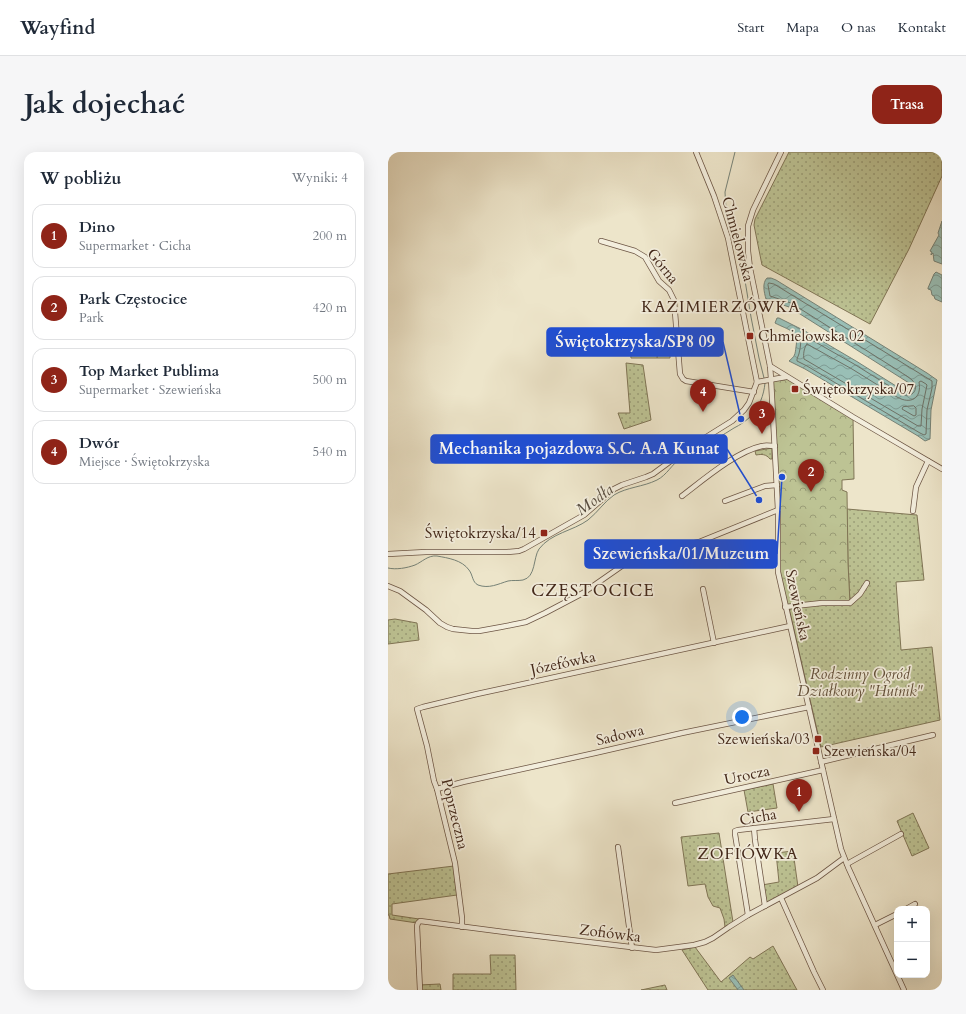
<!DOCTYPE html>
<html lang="pl">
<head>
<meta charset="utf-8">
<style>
	:root { --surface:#fff; --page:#f6f6f7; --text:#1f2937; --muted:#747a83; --line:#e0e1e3; --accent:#8f2418 }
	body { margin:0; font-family:Cardo,serif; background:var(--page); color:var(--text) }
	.controls { position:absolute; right:12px; bottom:12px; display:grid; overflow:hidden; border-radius:8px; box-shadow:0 4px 16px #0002 }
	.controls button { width:36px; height:36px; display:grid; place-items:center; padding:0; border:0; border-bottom:1px solid var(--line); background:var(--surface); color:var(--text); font:20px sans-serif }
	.you { position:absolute; left:354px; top:565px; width:14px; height:14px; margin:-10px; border:3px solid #fff; border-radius:50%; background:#1a73e8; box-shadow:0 0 0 6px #1a73e833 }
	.badge { display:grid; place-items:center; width:26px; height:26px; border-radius:50%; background:var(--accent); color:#fff; font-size:13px; font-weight:700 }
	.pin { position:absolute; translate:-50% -33px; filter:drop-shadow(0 1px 2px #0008) }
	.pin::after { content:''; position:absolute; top:21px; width:14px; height:12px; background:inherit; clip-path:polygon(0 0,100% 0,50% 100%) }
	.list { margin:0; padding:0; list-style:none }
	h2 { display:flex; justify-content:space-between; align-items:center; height:52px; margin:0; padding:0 16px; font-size:17px }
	h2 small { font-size:13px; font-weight:400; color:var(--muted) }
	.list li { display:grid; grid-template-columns:26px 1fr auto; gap:12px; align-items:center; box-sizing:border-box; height:64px; margin:0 8px 8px; padding:0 8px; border:1px solid var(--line); border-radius:12px }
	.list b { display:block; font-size:15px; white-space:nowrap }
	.list p { margin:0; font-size:13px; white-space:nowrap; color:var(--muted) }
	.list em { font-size:13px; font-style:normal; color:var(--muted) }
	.map { position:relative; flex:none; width:554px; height:838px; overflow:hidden; border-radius:12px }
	header { display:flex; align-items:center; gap:24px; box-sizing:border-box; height:56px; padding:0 20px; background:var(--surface); border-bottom:1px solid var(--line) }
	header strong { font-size:19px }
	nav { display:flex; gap:22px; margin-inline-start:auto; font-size:14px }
	.intro { display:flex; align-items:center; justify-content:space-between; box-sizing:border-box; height:96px; padding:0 24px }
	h1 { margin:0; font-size:28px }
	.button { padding:10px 18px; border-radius:12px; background:var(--accent); color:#fff; font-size:14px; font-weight:700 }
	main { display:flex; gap:24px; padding:0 24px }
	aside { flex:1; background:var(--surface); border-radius:12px; box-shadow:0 4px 16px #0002 }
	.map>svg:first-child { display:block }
</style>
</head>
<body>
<header>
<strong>Wayfind</strong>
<nav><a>Start</a><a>Mapa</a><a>O nas</a><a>Kontakt</a></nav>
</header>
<div class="intro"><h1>Jak dojechać</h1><a class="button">Trasa</a></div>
<main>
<aside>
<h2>W pobliżu<small>Wyniki: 4</small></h2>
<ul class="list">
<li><span class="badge">1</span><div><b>Dino</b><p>Supermarket · Cicha</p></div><em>200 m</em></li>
<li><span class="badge">2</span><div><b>Park Częstocice</b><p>Park</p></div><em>420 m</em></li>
<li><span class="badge">3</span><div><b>Top Market Publima</b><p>Supermarket · Szewieńska</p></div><em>500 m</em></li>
<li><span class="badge">4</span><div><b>Dwór</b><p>Miejsce · Świętokrzyska</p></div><em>540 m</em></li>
</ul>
</aside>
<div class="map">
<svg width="554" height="838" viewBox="0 0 554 838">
	<defs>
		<pattern id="grass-dots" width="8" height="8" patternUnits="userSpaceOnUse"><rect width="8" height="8" fill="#bdc394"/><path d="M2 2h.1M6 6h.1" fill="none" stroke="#9b9e78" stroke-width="1.8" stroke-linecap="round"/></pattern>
		<pattern id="park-crowns" width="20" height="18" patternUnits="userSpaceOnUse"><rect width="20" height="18" fill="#bdc394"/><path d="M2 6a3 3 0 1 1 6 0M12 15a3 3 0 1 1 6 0" fill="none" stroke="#9b9e78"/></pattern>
		<pattern id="water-waves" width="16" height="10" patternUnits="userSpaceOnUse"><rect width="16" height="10" fill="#99bfb6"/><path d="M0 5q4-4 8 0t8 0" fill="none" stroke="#7e9b93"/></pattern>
	</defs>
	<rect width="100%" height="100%" fill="#ede5ca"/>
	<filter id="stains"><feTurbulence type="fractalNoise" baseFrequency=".005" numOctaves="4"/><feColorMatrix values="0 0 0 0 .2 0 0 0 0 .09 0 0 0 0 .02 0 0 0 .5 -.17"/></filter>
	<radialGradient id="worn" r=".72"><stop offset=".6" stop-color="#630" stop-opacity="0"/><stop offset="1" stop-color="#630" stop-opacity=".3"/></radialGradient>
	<g fill="url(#grass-dots)" stroke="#807556">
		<polygon points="401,0 554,0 554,24 521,97 482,172 374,113 366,73 367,67"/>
		<polygon points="238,211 255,213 263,268 236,277 230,261 242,261"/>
		<path d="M384,296V307H382C378,302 374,302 368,303L367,299Z"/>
		<polygon points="459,357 529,363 536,428 508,430 513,498 544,495 552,568 433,595 401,456 434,452 462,451 460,411"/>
		<polygon points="7,467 29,471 31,488 0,492 0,468"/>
		<polygon points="385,632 389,656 360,660 356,638"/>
		<polygon points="525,661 541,696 524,704 509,669"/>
		<polygon points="331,681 345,770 337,775 336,767 332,756 325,754 320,745 317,732 300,734 293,685"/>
		<polygon points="405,699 410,735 378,752 374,733 391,730 388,701"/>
		<polygon points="66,714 69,743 4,752 4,763 31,767 29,771 2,767 1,763 0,763 0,722"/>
		<polygon points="385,794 409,838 320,838 294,798 307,795 333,830 362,805 365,807"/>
		<polygon points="102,803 127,803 128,838 65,838 65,822 103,822"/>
		<polygon points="52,832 53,838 32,838 31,833"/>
		<polygon points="277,833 279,838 253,838"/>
	</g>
	<g fill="url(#park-crowns)" stroke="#807556">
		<polygon points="269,192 278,192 282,199 282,206 269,206"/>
		<polygon points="398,225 465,265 466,327 454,328 454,338 459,340 460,411 462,451 397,455 390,420 390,358 383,227"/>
	</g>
	<polygon fill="#bdc394" stroke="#807556" points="269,192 269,206 243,206 242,193"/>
	<g fill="url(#water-waves)" stroke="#768277">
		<polygon points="554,69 554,112 546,109 545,101 543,103 543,102 544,100 542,99 551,83 550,81"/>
		<polygon points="548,120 554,123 554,150 547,147 546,144 544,143 543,138 540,137 540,136 546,122"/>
		<path d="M379,126H383L388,128L539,221L549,228L543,258L542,287L537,289L530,284L417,217L401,209C407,204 407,203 408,195C411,178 400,178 387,171L389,166H391L413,177L414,176L417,177L416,182L417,179L468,209L516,239L520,240L522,239L523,236L521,231L401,155L378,147C376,140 374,131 379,126Z"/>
		<polygon points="345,823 356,838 350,838 341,826"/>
	</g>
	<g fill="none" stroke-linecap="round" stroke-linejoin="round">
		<g stroke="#6e7368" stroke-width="1">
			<path d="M381,131L386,132L544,229V236L539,258L538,282L536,283L532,281L419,214L409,209V207C412,201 413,192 413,184L415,183L466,212L514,242C525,247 532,236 524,228C521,225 515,222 511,219L403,151L382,144L380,133Z"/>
			<path d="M419,192L464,217L509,245C523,253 534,246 531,230L533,229L538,232L539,233L534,257L533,274H530L416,207C415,203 416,195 419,192Z"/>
			<polygon points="526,254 528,256 528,263 526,264 514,257 515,255"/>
		</g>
		<g stroke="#768277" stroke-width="1">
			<polyline points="347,0 337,40 338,58 351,92 363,165 371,206 376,226"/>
			<path d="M0,416C8,418 19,416 27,413C34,410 40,403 49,404C60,406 74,408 81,418C85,423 84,430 90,433C101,437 110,432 120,429C124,428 130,429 135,428C148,425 145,406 151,397C163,381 185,379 200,368C210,360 216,350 226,343C239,335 255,335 269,328C279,323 284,312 293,306C299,302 306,299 312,296C323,290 335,283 346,276C352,273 358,269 363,264C371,256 376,243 377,231"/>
		</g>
		<defs>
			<g id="minor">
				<polyline points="308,0 326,44 340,86 369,230"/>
				<polyline points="393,0 365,58 360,74 360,99 362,116 382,214 383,227 390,358 390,420 453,697 460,715 516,838"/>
				<polyline points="213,89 247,99 257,105 271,129 281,138 286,148 292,222 295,227 298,229 366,240"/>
				<polyline points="382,214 465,265 554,317"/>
				<polyline points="369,230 398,225"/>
				<path d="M294,344C315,328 349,299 374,294C378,293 383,294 387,294"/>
				<polyline points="337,349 377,334 389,333"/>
				<polyline points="525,359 528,335 540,309"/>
				<polyline points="0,402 38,400 119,400 131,399 136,397 196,363 226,337 234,333 258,325 265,322 299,297 344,269 356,258 361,251 369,230"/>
				<polyline points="0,434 12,439 38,458 52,471 59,475 65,477 84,479 91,479 113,475 138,470 157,461 195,441 241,409 256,402 311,390 390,358"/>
				<polyline points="315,437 326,491"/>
				<polyline points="397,455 434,451 462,451 472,442 479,431"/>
				<polyline points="433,610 545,583"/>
				<polyline points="49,637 75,630 207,601 294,581 421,555"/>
				<polyline points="287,651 435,618"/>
				<polyline points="366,676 367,688 377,754"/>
				<polyline points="230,695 244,796"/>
				<polyline points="459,712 513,682"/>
				<polyline points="393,746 426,820 435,838"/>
				<polyline points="518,757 527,752"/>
				<polyline points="360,763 347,682 347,679 350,678 446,667"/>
				<polyline points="487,773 509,762"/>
				<polyline points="74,775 74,766 67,711 49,637 46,629 39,594 29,557 35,555 89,542 402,474"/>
				<polyline points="32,838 29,774 30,771 32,769 124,781 268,798 306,793 317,790 325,786 341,775 360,763 429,726 456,706"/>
			</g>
		</defs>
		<use href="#minor" stroke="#6d5645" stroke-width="6"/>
		<use href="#minor" stroke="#f3eedd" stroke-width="4.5"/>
	</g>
	<g fill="#8f2418" stroke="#f3eedd" stroke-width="1.5">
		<rect x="358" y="180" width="8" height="8" rx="2"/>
		<rect x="403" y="233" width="8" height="8" rx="2"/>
		<rect x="152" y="377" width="8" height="8" rx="2"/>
		<rect x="426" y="583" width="8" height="8" rx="2"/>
		<rect x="424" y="595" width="8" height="8" rx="2"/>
	</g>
	<g text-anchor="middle" stroke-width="3.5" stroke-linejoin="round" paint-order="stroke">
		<g font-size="15" fill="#422719" stroke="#f3eedd">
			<text transform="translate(350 87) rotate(75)" y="5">Chmielowska</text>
			<text transform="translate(275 114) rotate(51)" y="5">Górna</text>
			<text transform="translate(410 453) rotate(78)" y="5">Szewieńska</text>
			<text transform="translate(175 511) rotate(-12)" y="5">Józefówka</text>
			<text transform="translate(232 583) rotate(-13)" y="5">Sadowa</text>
			<text transform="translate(359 623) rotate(-12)" y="5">Urocza</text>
			<text transform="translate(67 662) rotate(76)" y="5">Poprzeczna</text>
			<text transform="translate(370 665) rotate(-10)" y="5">Cicha</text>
			<text transform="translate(222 781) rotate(7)" y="5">Zofiówka</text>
		</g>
		<g font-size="15" fill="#422719" stroke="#f3eedd" text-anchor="start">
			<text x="370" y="189">Chmielowska 02</text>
			<text x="415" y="242">Świętokrzyska/07</text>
			<text x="148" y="386" text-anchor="end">Świętokrzyska/14</text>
			<text x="422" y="592" text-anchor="end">Szewieńska/03</text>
			<text x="436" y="604">Szewieńska/04</text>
		</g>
		<g font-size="15" font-style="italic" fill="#614e38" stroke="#f3eedd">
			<text x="472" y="527">Rodzinny Ogród<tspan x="472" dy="17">Działkowy "Hutnik"</tspan></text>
		</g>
		<g font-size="16" letter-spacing="1" fill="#422719" stroke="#f3eedd">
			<text x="333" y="160">KAZIMIERZÓWKA</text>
			<text x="360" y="707">ZOFIÓWKA</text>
		</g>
		<g font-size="16" font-style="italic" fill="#584d40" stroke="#f3eedd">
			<text transform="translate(206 347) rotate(-36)" y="6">Modła</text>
		</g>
		<g font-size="17" letter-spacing="1" fill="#422719" stroke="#f3eedd">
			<text x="205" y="444">CZĘSTOCICE</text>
		</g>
	</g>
	<path fill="none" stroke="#1d4ed8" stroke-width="1.5" d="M353 267L335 190M371 348L339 297M394 325L389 402"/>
	<g fill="#1d4ed8" stroke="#f3eedd" stroke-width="1.5">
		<circle cx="353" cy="267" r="4"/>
		<circle cx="371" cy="348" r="4"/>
		<circle cx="394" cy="325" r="4"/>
	</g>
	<g fill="#1d4ed8" stroke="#1d4ed8" stroke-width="1.5">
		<rect x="159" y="176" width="176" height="28" rx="4"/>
		<rect x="43" y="283" width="296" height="28" rx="4"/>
		<rect x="197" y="388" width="192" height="28" rx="4"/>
	</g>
	<g font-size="16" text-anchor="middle" font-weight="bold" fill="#fff">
		<text x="247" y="195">Świętokrzyska/SP8 09</text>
		<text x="191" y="302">Mechanika pojazdowa S.C. A.A Kunat</text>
		<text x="293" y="407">Szewieńska/01/Muzeum</text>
	</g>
	<rect width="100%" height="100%" filter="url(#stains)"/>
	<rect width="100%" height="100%" fill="url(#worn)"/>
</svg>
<div class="controls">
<button>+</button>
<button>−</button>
</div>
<div class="you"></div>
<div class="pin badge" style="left:411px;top:660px">1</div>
<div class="pin badge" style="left:423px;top:340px">2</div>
<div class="pin badge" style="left:374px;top:282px">3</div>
<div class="pin badge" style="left:315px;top:260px">4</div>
</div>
</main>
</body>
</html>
